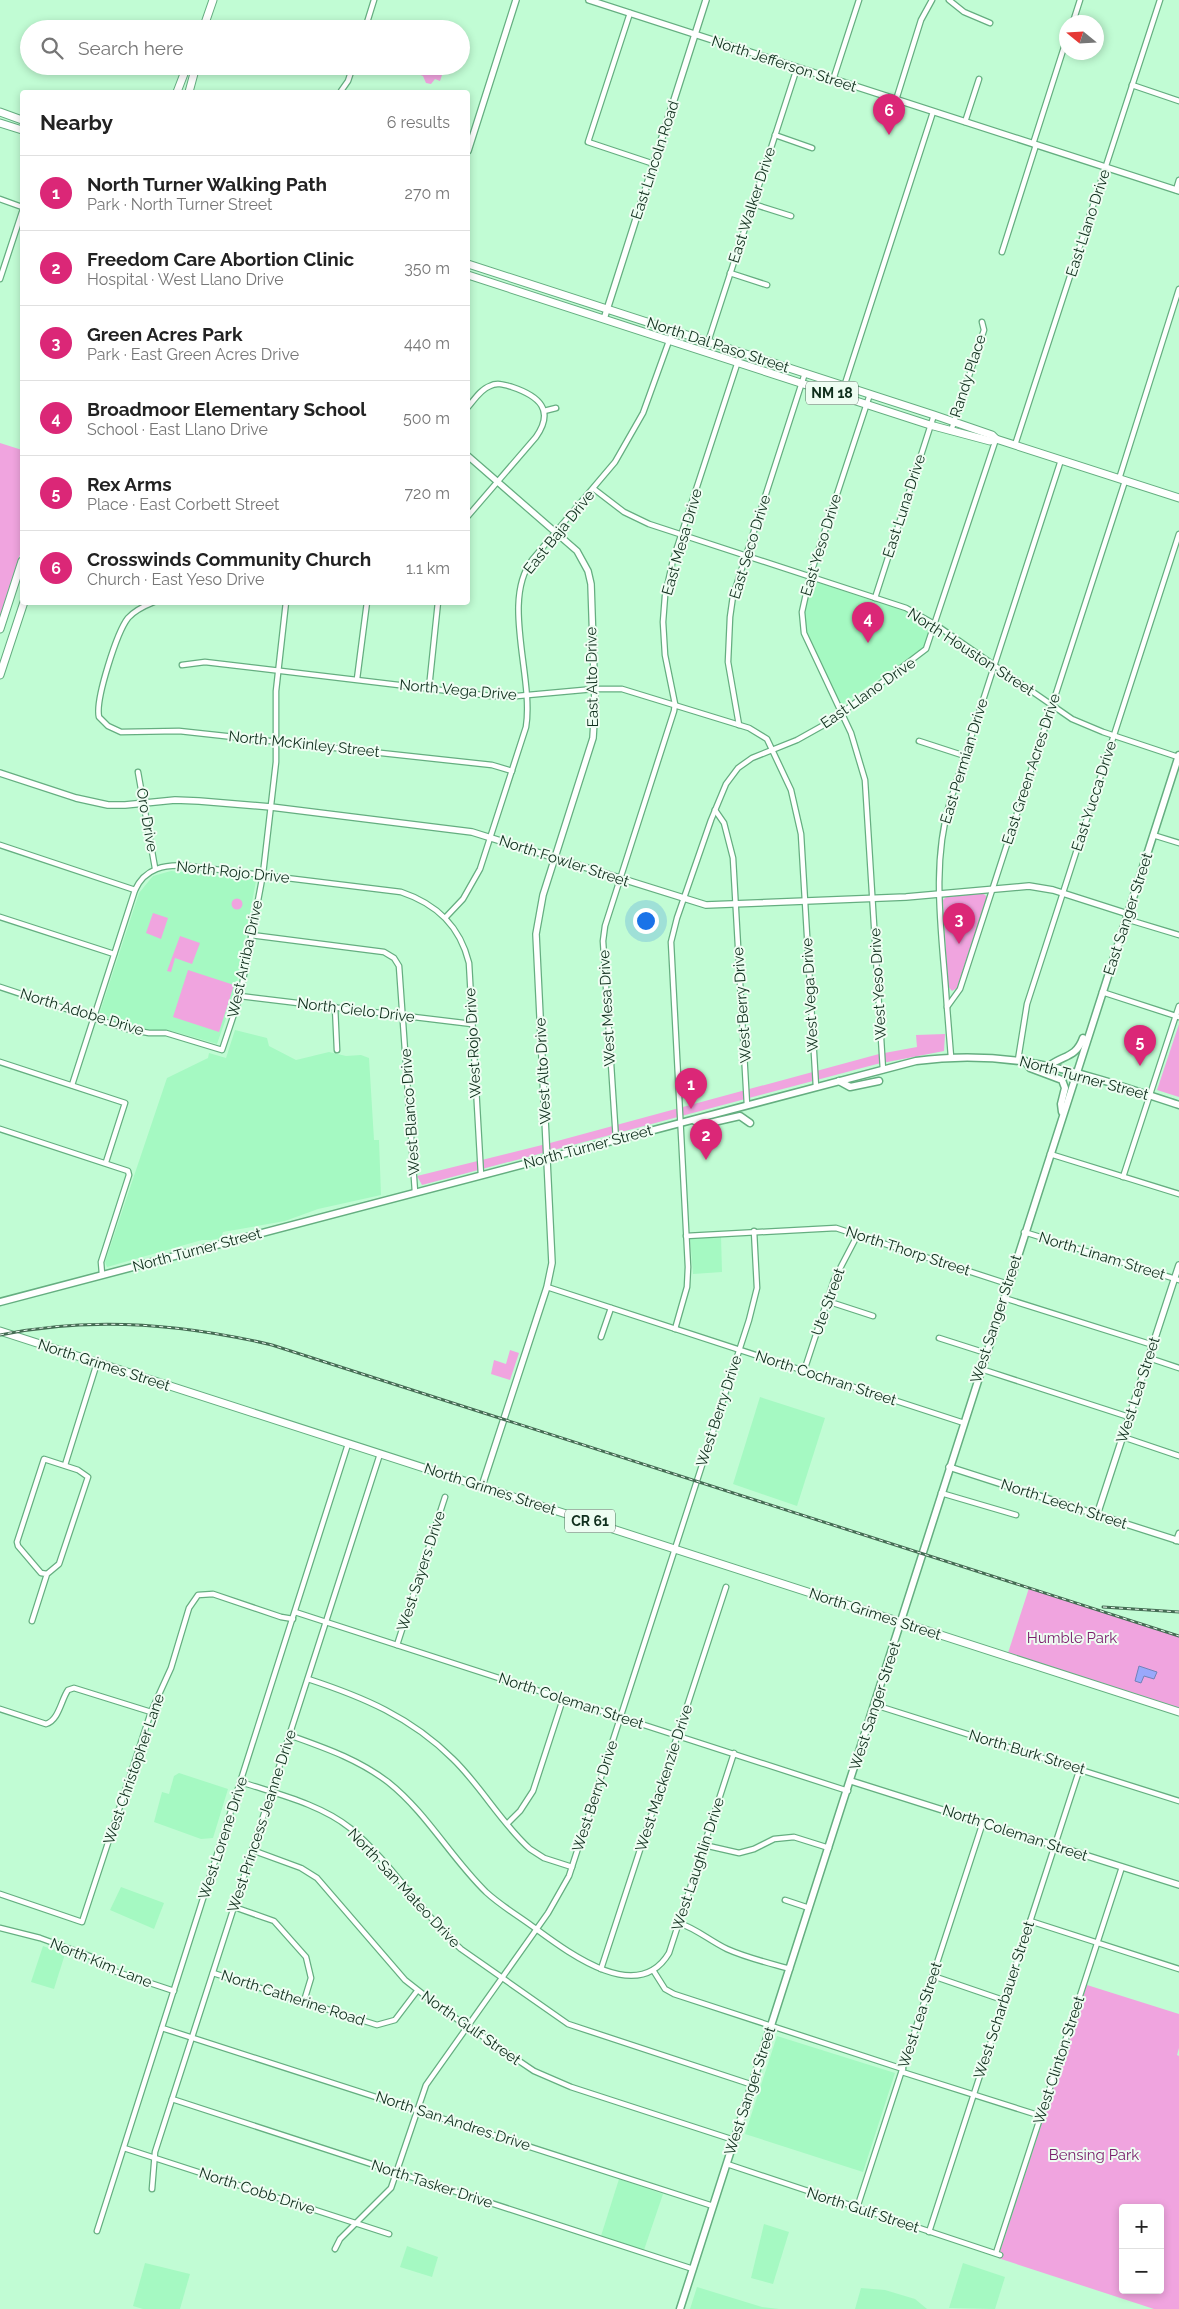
<!DOCTYPE html>
<html lang="en">
<head>
<meta charset="utf-8">
<style>
	:root { --surface:#fff; --page:#f2f2f2; --text:#222; --muted:#767676; --line:#e0e0e0; --accent:#db2777 }
	body { margin:0; font-family:Raleway,sans-serif; background:var(--page); color:var(--text) }
	.controls { position:absolute; right:15px; bottom:15px; display:grid; overflow:hidden; border-radius:5px; box-shadow:0 2px 8px #0003 }
	.controls button { width:45px; height:45px; display:grid; place-items:center; padding:0; border:0; border-bottom:1px solid var(--line); background:var(--surface); color:var(--text); font:25px sans-serif }
	.compass { position:absolute; left:1059px; top:15px; width:45px; height:45px; border-radius:50%; background:var(--surface); box-shadow:0 2px 8px #0003; rotate:288deg }
	.you { position:absolute; left:645px; top:920px; width:18px; height:18px; margin:-12px; border:4px solid #fff; border-radius:50%; background:#1a73e8; box-shadow:0 0 0 8px #1a73e833 }
	.badge { display:grid; place-items:center; width:32px; height:32px; border-radius:50%; background:var(--accent); color:#fff; font-size:16px; font-weight:700 }
	.pin { position:absolute; translate:-50% -41px; filter:drop-shadow(0 1px 2px #0008) }
	.pin::after { content:''; position:absolute; top:26px; width:18px; height:15px; background:inherit; clip-path:polygon(0 0,100% 0,50% 100%) }
	.list { margin:0; padding:0; list-style:none }
	h2 { display:flex; justify-content:space-between; align-items:center; height:65px; margin:0; padding:0 20px; font-size:21px }
	h2 small { font-size:16px; font-weight:400; color:var(--muted) }
	.list li { display:grid; grid-template-columns:32px 1fr auto; gap:15px; align-items:center; box-sizing:border-box; height:75px; padding:0 20px; border-top:1px solid var(--line) }
	.list b { display:block; font-size:19px; white-space:nowrap }
	.list p { margin:0; font-size:16px; white-space:nowrap; color:var(--muted) }
	.list em { font-size:16px; font-style:normal; color:var(--muted) }
	.icon { flex:none; width:28px; height:28px; fill:none; stroke:currentColor; stroke-width:2; stroke-linecap:round; stroke-linejoin:round }
	.map { position:relative; flex:none; width:1179px; height:2309px; overflow:hidden }
	.search { position:absolute; background:var(--surface); box-shadow:0 2px 8px #0003; left:20px; top:20px; width:450px; height:55px; display:flex; align-items:center; gap:12px; box-sizing:border-box; padding:0 18px; border-radius:28px; color:var(--muted); font-size:19px }
	.panel { position:absolute; background:var(--surface); box-shadow:0 2px 8px #0003; left:20px; top:90px; width:450px; height:515px; border-radius:5px }
	.map>svg:first-child { display:block }
</style>
</head>
<body>
<div class="map">
<svg width="1179" height="2309" viewBox="0 0 1179 2309">
	<rect width="100%" height="100%" fill="#c1fcd4"/>
	<g fill="#a5f9c2">
		<polygon points="813,581 910,613 929,625 930,628 923,648 841,705 805,627 805,604"/>
		<polygon points="171,871 254,879 256,881 235,993 217,1044 172,1031 137,1029 99,1015 139,893 153,876"/>
		<polygon points="235,1030 267,1038 269,1046 296,1060 329,1052 346,1056 361,1055 369,1058 374,1140 379,1140 381,1195 318,1209 285,1221 223,1232 221,1238 211,1240 202,1240 107,1267 105,1262 167,1078 208,1058 209,1053 226,1058"/>
		<polygon points="721,1236 722,1272 693,1274 690,1239"/>
		<polygon points="760,1397 825,1418 797,1506 733,1484"/>
		<polygon points="179,1773 228,1789 213,1838 201,1839 154,1822 162,1792 169,1794 174,1776"/>
		<polygon points="121,1887 164,1903 154,1929 110,1910"/>
		<polygon points="43,1946 65,1954 54,1989 31,1982"/>
		<polygon points="777,2036 895,2073 863,2172 745,2134"/>
		<polygon points="619,2179 663,2194 644,2250 601,2236"/>
		<polygon points="764,2224 789,2232 773,2284 751,2278"/>
		<polygon points="407,2246 438,2257 432,2277 400,2267"/>
		<polygon points="145,2263 190,2274 180,2309 143,2309 133,2306"/>
		<polygon points="963,2263 1005,2277 995,2309 949,2308"/>
		<polygon points="697,2287 762,2307 779,2309 690,2309"/>
		<polygon points="861,2288 885,2290 915,2299 927,2309 855,2309"/>
	</g>
	<g fill="#f0a4df" fill-rule="evenodd">
		<polygon points="421,66 445,66 440,81 435,79 431,84 426,83 423,76 418,74"/>
		<polygon points="0,443 22,450 22,548 0,618"/>
		<polygon points="983,893 987,897 957,988 952,991 948,986 943,900 946,897"/>
		<circle cx="237" cy="904" r="5.5"/>
		<polygon points="153,913 168,918 161,939 146,933"/>
		<polygon points="180,936 200,943 192,964 175,958 171,972 167,971"/>
		<polygon points="188,970 234,985 219,1032 173,1017"/>
		<polygon points="1179,1024 1179,1097 1157,1090"/>
		<polygon points="945,1034 944,1051 877,1064 422,1185 417,1176 550,1143 879,1054 917,1047 916,1035"/>
		<polygon points="510,1350 519,1353 510,1380 491,1374 494,1360 506,1364"/>
		<polygon points="1029,1588 1179,1636 1179,1708 1008,1653"/>
		<path d="M1087,1985L1179,2014V2048L1177,2055L1179,2056V2309H1154L998,2258ZM1123,2208H1160V2290H1123Z"/>
	</g>
	<polygon fill="#99a8fb" stroke="#7083b8" points="1139,1666 1157,1672 1154,1679 1144,1676 1141,1683 1135,1681"/>
	<g fill="none" stroke-linecap="round" stroke-linejoin="round">
		<defs>
			<g id="minor">
				<polyline points="949,0 964,12 990,23"/>
				<polyline points="630,13 588,142 654,164"/>
				<polyline points="1073,22 1080,0"/>
				<polyline points="365,29 374,0"/>
				<polyline points="833,80 859,0"/>
				<polyline points="1132,85 1179,101"/>
				<polyline points="341,91 348,81 353,66"/>
				<polyline points="896,100 921,20 932,0"/>
				<polyline points="965,122 979,79"/>
				<polyline points="775,135 812,148"/>
				<polyline points="1033,144 1066,41"/>
				<polyline points="1176,190 1179,180"/>
				<polyline points="0,199 22,207"/>
				<polyline points="753,204 791,216"/>
				<polyline points="1002,252 1036,145"/>
				<polyline points="730,273 767,285"/>
				<polyline points="0,279 22,212"/>
				<polyline points="708,342 797,68"/>
				<polyline points="870,394 810,576 802,612 804,633 851,733 865,780 883,1070"/>
				<polyline points="841,396 933,112"/>
				<path d="M468,407C474,400 481,389 490,386C497,382 505,385 512,387C539,396 555,410 536,437L468,516"/>
				<polyline points="544,411 556,408"/>
				<polyline points="951,431 984,330 982,322"/>
				<polyline points="1015,445 1160,0"/>
				<polyline points="1119,479 1179,289"/>
				<polyline points="594,489 624,512 649,524 906,608 936,625 1072,719 1103,732 1178,757"/>
				<polyline points="875,598 934,415"/>
				<path d="M154,602C144,606 135,610 128,618C117,632 95,700 99,717L108,726L121,732L179,731L492,765L512,771"/>
				<polyline points="182,665 205,662 491,696 517,696 594,689 622,689 749,728 767,739 791,790 801,834 816,1087"/>
				<polyline points="357,679 367,602"/>
				<polyline points="429,688 438,602"/>
				<polyline points="739,725 728,662 730,617 733,596 805,373"/>
				<polyline points="919,741 965,756"/>
				<polyline points="138,772 155,868"/>
				<polyline points="715,810 724,823 733,858 747,1105"/>
				<polyline points="1153,835 1179,843"/>
				<polyline points="0,845 135,890"/>
				<polyline points="0,917 114,954"/>
				<path d="M446,917L463,899L480,869L526,727C534,677 501,601 532,560L615,462L643,413L673,330"/>
				<polyline points="1126,919 1179,935"/>
				<polyline points="251,935 384,952 394,958 399,966 415,1192"/>
				<polyline points="0,987 127,1029 149,1033 166,1033 222,1050 240,996 263,874 276,762 276,691 286,602"/>
				<polyline points="1102,992 1179,1017"/>
				<polyline points="240,996 472,1024"/>
				<polyline points="335,1007 337,1050"/>
				<path d="M947,1007C943,939 930,868 950,802L1061,460"/>
				<polyline points="951,1057 947,1007 960,989 1125,481"/>
				<polyline points="1018,1060 1027,1004 1179,534"/>
				<polyline points="0,1062 125,1103 106,1162"/>
				<path d="M72,1085L135,890C145,868 165,864 188,866L401,892C437,904 460,926 469,963L481,1175"/>
				<polyline points="0,1129 128,1171 129,1175 101,1262 102,1274"/>
				<polyline points="616,1140 603,941 605,926 674,711 675,704 665,655 663,622 665,596 673,560 741,352"/>
				<polyline points="1050,1154 1179,1194"/>
				<polyline points="1123,1177 1179,1006"/>
				<polyline points="1024,1232 1179,1280"/>
				<polyline points="686,1236 836,1228 1008,1284"/>
				<polyline points="547,1287 964,1423"/>
				<polyline points="1004,1298 1153,1345"/>
				<polyline points="827,1301 873,1316"/>
				<polyline points="675,1329 687,1287 688,1267 671,942 677,918 711,820 726,784 738,768 752,758 797,740 831,721 926,649 996,439"/>
				<polyline points="601,1337 611,1308"/>
				<polyline points="939,1338 986,1353"/>
				<polyline points="1149,1358 1179,1368"/>
				<polyline points="981,1369 1129,1417"/>
				<polyline points="804,1371 834,1280 858,1234"/>
				<polyline points="1123,1437 1179,1456"/>
				<polyline points="65,1465 97,1363"/>
				<polyline points="941,1493 1016,1515"/>
				<polyline points="1176,1541 1179,1533"/>
				<polyline points="295,1612 848,1791"/>
				<polyline points="32,1621 47,1574 59,1564 88,1477 78,1470 44,1459 17,1542 18,1546 41,1573 47,1574"/>
				<polyline points="397,1645 445,1497"/>
				<path d="M308,1679C363,1697 411,1717 453,1759C481,1786 501,1823 530,1849L544,1858L572,1867"/>
				<polyline points="875,1705 1179,1801"/>
				<path d="M0,1709L46,1724C59,1720 61,1700 68,1690L74,1688L151,1712"/>
				<path d="M289,1735C325,1748 358,1759 388,1782C427,1813 451,1858 486,1892C500,1905 517,1915 532,1926C565,1950 637,2007 669,1953L734,1753"/>
				<path d="M241,1782C277,1794 320,1804 350,1828C392,1863 420,1912 461,1949L568,2024L753,2085"/>
				<polyline points="508,1823 520,1811 533,1791 563,1699"/>
				<polyline points="704,1845 739,1853 754,1849 774,1839 794,1837 829,1848"/>
				<polyline points="252,1850 301,1868 317,1878 405,1980 442,2009 534,2071 571,2087 734,2140"/>
				<polyline points="0,1894 82,1922 151,1712 171,1668 189,1608 198,1595 213,1594 281,1617 293,1619"/>
				<polyline points="785,1900 809,1908"/>
				<polyline points="234,1907 274,1921 306,1957 311,1978 304,2001"/>
				<polyline points="1030,1921 1179,1969"/>
				<path d="M679,1923C697,1929 710,1941 727,1949C747,1958 769,1963 790,1969"/>
				<polyline points="0,1928 40,1938 92,1957 111,1970 174,1991"/>
				<polyline points="601,1969 726,1587"/>
				<polyline points="653,1970 665,1989 674,1994 903,2069"/>
				<polyline points="213,1973 377,2025 395,2020 417,1991"/>
				<polyline points="933,1976 1003,2000"/>
				<polyline points="162,2028 713,2206"/>
				<polyline points="902,2072 1041,2116"/>
				<polyline points="172,2099 693,2269"/>
				<polyline points="124,2148 389,2234"/>
				<polyline points="727,2164 1000,2255"/>
				<polyline points="152,2189 155,2152 380,1454"/>
				<polyline points="857,2208 983,1822"/>
				<polyline points="97,2231 348,1444"/>
				<polyline points="929,2232 1080,1768"/>
				<polyline points="335,2249 340,2239 391,2188 426,2085 548,1913 569,1876 749,1320 757,1288 754,1231"/>
				<polyline points="996,2253 1122,1867"/>
			</g>
			<g id="tertiary">
				<polyline points="589,0 1179,191"/>
				<polyline points="468,151 516,0"/>
				<polyline points="604,319 706,0"/>
				<polyline points="468,456 577,551 588,571 591,584 595,704 593,738 543,895 536,934 552,1263 547,1287 482,1486"/>
				<polyline points="0,773 76,798 108,805 125,805 175,800 199,801 271,807 472,832 706,905 906,897 1029,886 1053,890 1128,914"/>
				<polyline points="949,1467 1179,1541"/>
				<polyline points="1097,1515 1179,1265"/>
				<polyline points="851,1781 1179,1885"/>
			</g>
			<g id="secondary">
				<polyline points="1025,1061 1030,1068 1062,1080 1065,1088 1061,1104 1062,1112"/>
				<path d="M1049,1066C1063,1055 1076,1058 1083,1038"/>
				<polyline points="839,1081 850,1087 879,1081"/>
				<polyline points="695,1121 705,1124 740,1116 750,1123"/>
				<path d="M0,1302L916,1061C1015,1047 1087,1075 1179,1105"/>
				<polyline points="680,2309 1179,755"/>
			</g>
			<g id="primary">
				<polyline points="203,29 213,0"/>
				<polyline points="177,92 187,66"/>
				<polyline points="189,92 196,66"/>
				<polyline points="0,112 22,120"/>
				<polyline points="0,123 22,130"/>
				<polyline points="468,264 934,415 992,435 996,439 1179,498"/>
				<polyline points="468,275 930,425 990,441 996,439"/>
				<polyline points="0,629 22,561"/>
				<polyline points="0,675 24,602"/>
				<polyline points="0,1331 1179,1712"/>
			</g>
		</defs>
		<use href="#minor" stroke="#65ae80" stroke-width="7"/>
		<use href="#tertiary" stroke="#65ae80" stroke-width="8"/>
		<use href="#secondary" stroke="#65ae80" stroke-width="9"/>
		<use href="#primary" stroke="#65ae80" stroke-width="9"/>
		<use href="#minor" stroke="#fff" stroke-width="4.5"/>
		<use href="#tertiary" stroke="#fff" stroke-width="5.5"/>
		<use href="#secondary" stroke="#fff" stroke-width="6"/>
		<use href="#primary" stroke="#fff" stroke-width="7"/>
		<defs>
			<g id="rail">
				<path d="M0,1335C89,1316 184,1324 272,1345L1179,1636"/>
				<polyline points="1103,1607 1179,1612"/>
			</g>
		</defs>
		<use href="#rail" stroke="#456c54" stroke-width="3"/>
		<use href="#rail" stroke="#eefdf2" stroke-width="1" stroke-dasharray="4" stroke-linecap="butt"/>
	</g>
	<g text-anchor="middle" stroke-width="4" stroke-linejoin="round" paint-order="stroke">
		<g fill="#eefdf2" stroke="#526c5c" stroke-width="1">
			<rect x="806" y="381.5" width="52" height="23" rx="4"/>
			<rect x="565" y="1509.5" width="50" height="23" rx="4"/>
		</g>
		<g font-size="14" font-weight="bold" fill="#0f2e1c">
			<text x="832" y="398">NM 18</text>
			<text x="590" y="1526">CR 61</text>
		</g>
		<g font-size="15" fill="#0f2e1c" stroke="#eefdf2">
			<text transform="translate(784 64) rotate(18)" y="5">North Jefferson Street</text>
			<text transform="translate(655 160) rotate(-72)" y="5">East Lincoln Road</text>
			<text transform="translate(752 205) rotate(-72)" y="5">East Walker Drive</text>
			<text transform="translate(1088 223) rotate(-72)" y="5">East Llano Drive</text>
			<text transform="translate(718 345) rotate(18)" y="5">North Dal Paso Street</text>
			<text transform="translate(968 376) rotate(-72)" y="5">Randy Place</text>
			<text transform="translate(904 506) rotate(-72)" y="5">East Luna Drive</text>
			<text transform="translate(559 532) rotate(-51)" y="5">East Baja Drive</text>
			<text transform="translate(682 542) rotate(-74)" y="5">East Mesa Drive</text>
			<text transform="translate(821 545) rotate(-73)" y="5">East Yeso Drive</text>
			<text transform="translate(750 547) rotate(-73)" y="5">East Seco Drive</text>
			<text transform="translate(971 652) rotate(33)" y="5">North Houston Street</text>
			<text transform="translate(592 677) rotate(-91)" y="5">East Alto Drive</text>
			<text transform="translate(458 690) rotate(5)" y="5">North Vega Drive</text>
			<text transform="translate(868 693) rotate(-35)" y="5">East Llano Drive</text>
			<text transform="translate(304 744) rotate(6)" y="5">North McKinley Street</text>
			<text transform="translate(964 761) rotate(-73)" y="5">East Permian Drive</text>
			<text transform="translate(1031 769) rotate(-72)" y="5">East Green Acres Drive</text>
			<text transform="translate(1094 796) rotate(-72)" y="5">East Yucca Drive</text>
			<text transform="translate(147 820) rotate(80)" y="5">Oro Drive</text>
			<text transform="translate(564 861) rotate(18)" y="5">North Fowler Street</text>
			<text transform="translate(233 872) rotate(6)" y="5">North Rojo Drive</text>
			<text transform="translate(1128 914) rotate(-72)" y="5">East Sanger Street</text>
			<text transform="translate(245 959) rotate(-78)" y="5">West Arriba Drive</text>
			<text transform="translate(878 984) rotate(-93)" y="5">West Yeso Drive</text>
			<text transform="translate(810 995) rotate(-93)" y="5">West Vega Drive</text>
			<text transform="translate(742 1005) rotate(-94)" y="5">West Berry Drive</text>
			<text transform="translate(607 1008) rotate(-93)" y="5">West Mesa Drive</text>
			<text transform="translate(356 1010) rotate(7)" y="5">North Cielo Drive</text>
			<text transform="translate(82 1012) rotate(17)" y="5">North Adobe Drive</text>
			<text transform="translate(473 1043) rotate(-93)" y="5">West Rojo Drive</text>
			<text transform="translate(543 1071) rotate(-93)" y="5">West Alto Drive</text>
			<text transform="translate(1084 1078) rotate(15)" y="5">North Turner Street</text>
			<text transform="translate(410 1112) rotate(-94)" y="5">West Blanco Drive</text>
			<text transform="translate(588 1147) rotate(-15)" y="5">North Turner Street</text>
			<text transform="translate(197 1250) rotate(-15)" y="5">North Turner Street</text>
			<text transform="translate(908 1251) rotate(18)" y="5">North Thorp Street</text>
			<text transform="translate(1102 1256) rotate(17)" y="5">North Linam Street</text>
			<text transform="translate(828 1302) rotate(-70)" y="5">Ute Street</text>
			<text transform="translate(996 1319) rotate(-72)" y="5">West Sanger Street</text>
			<text transform="translate(104 1365) rotate(18)" y="5">North Grimes Street</text>
			<text transform="translate(826 1378) rotate(18)" y="5">North Cochran Street</text>
			<text transform="translate(1138 1390) rotate(-72)" y="5">West Lea Street</text>
			<text transform="translate(719 1411) rotate(-72)" y="5">West Berry Drive</text>
			<text transform="translate(490 1489) rotate(18)" y="5">North Grimes Street</text>
			<text transform="translate(1064 1504) rotate(18)" y="5">North Leech Street</text>
			<text transform="translate(421 1571) rotate(-72)" y="5">West Sayers Drive</text>
			<text transform="translate(875 1614) rotate(18)" y="5">North Grimes Street</text>
			<text transform="translate(571 1701) rotate(18)" y="5">North Coleman Street</text>
			<text transform="translate(875 1706) rotate(-72)" y="5">West Sanger Street</text>
			<text transform="translate(1027 1752) rotate(17)" y="5">North Burk Street</text>
			<text transform="translate(134 1769) rotate(-71)" y="5">West Christopher Lane</text>
			<text transform="translate(664 1778) rotate(-72)" y="5">West Mackenzie Drive</text>
			<text transform="translate(595 1796) rotate(-72)" y="5">West Berry Drive</text>
			<text transform="translate(262 1821) rotate(-72)" y="5">West Princess Jeanne Drive</text>
			<text transform="translate(1015 1833) rotate(18)" y="5">North Coleman Street</text>
			<text transform="translate(223 1838) rotate(-72)" y="5">West Lorene Drive</text>
			<text transform="translate(698 1864) rotate(-72)" y="5">West Laughlin Drive</text>
			<text transform="translate(404 1888) rotate(47)" y="5">North San Mateo Drive</text>
			<text transform="translate(101 1963) rotate(22)" y="5">North Kim Lane</text>
			<text transform="translate(293 1998) rotate(18)" y="5">North Catherine Road</text>
			<text transform="translate(1004 2000) rotate(-72)" y="5">West Scharbauer Street</text>
			<text transform="translate(920 2015) rotate(-72)" y="5">West Lea Street</text>
			<text transform="translate(471 2028) rotate(35)" y="5">North Gulf Street</text>
			<text transform="translate(1059 2060) rotate(-72)" y="5">West Clinton Street</text>
			<text transform="translate(750 2091) rotate(-72)" y="5">West Sanger Street</text>
			<text transform="translate(453 2121) rotate(18)" y="5">North San Andres Drive</text>
			<text transform="translate(432 2184) rotate(18)" y="5">North Tasker Drive</text>
			<text transform="translate(257 2191) rotate(18)" y="5">North Cobb Drive</text>
			<text transform="translate(863 2210) rotate(18)" y="5">North Gulf Street</text>
		</g>
		<g font-size="15" fill="#7b216d" stroke="#eefdf2">
			<text x="1072" y="1643">Humble Park</text>
			<text x="1094" y="2160">Bensing Park</text>
		</g>
	</g>
</svg>
<div class="controls">
<button>+</button>
<button>−</button>
</div>
<svg class="compass" viewBox="-18 -18 36 36"><path d="M0-13l5 13h-10z" fill="#e53935"/><path d="M0 13l5-13h-10z" fill="#767676"/></svg>
<div class="you"></div>
<div class="pin badge" style="left:691px;top:1109px">1</div>
<div class="pin badge" style="left:706px;top:1160px">2</div>
<div class="pin badge" style="left:959px;top:944px">3</div>
<div class="pin badge" style="left:868px;top:643px">4</div>
<div class="pin badge" style="left:1140px;top:1066px">5</div>
<div class="pin badge" style="left:889px;top:135px">6</div>
<div class="search"><svg class="icon" aria-label="search" viewBox="0 0 24 24"><circle cx="10" cy="10" r="6"/><path d="M15 15l6 6"/></svg>Search here</div>
<section class="panel">
<h2>Nearby<small>6 results</small></h2>
<ul class="list">
<li><span class="badge">1</span><div><b>North Turner Walking Path</b><p>Park · North Turner Street</p></div><em>270 m</em></li>
<li><span class="badge">2</span><div><b>Freedom Care Abortion Clinic</b><p>Hospital · West Llano Drive</p></div><em>350 m</em></li>
<li><span class="badge">3</span><div><b>Green Acres Park</b><p>Park · East Green Acres Drive</p></div><em>440 m</em></li>
<li><span class="badge">4</span><div><b>Broadmoor Elementary School</b><p>School · East Llano Drive</p></div><em>500 m</em></li>
<li><span class="badge">5</span><div><b>Rex Arms</b><p>Place · East Corbett Street</p></div><em>720 m</em></li>
<li><span class="badge">6</span><div><b>Crosswinds Community Church</b><p>Church · East Yeso Drive</p></div><em>1.1 km</em></li>
</ul>
</section>
</div>
</body>
</html>
